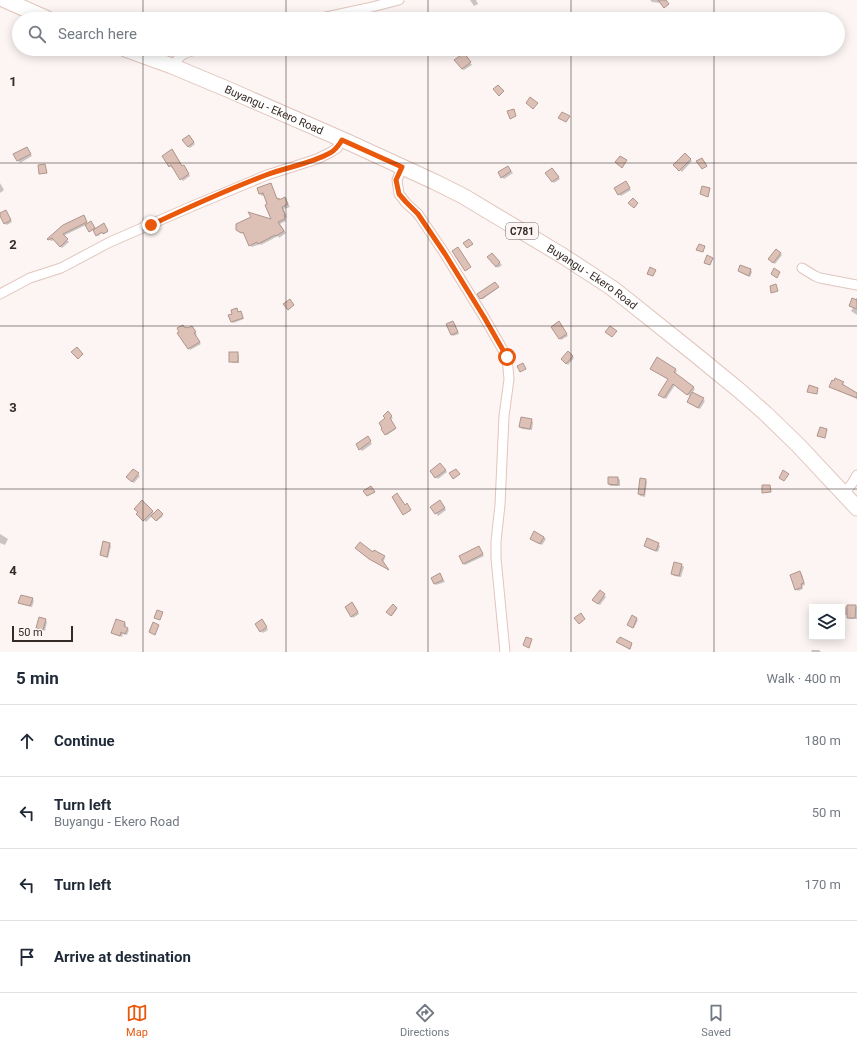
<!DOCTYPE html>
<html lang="en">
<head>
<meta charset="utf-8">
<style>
	:root { --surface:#fff; --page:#f2f2f3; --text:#1f2937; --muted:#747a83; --line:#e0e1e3; --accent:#ea580c }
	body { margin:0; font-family:Roboto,sans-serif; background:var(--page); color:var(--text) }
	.controls { position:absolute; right:12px; bottom:12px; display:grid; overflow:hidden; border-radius:0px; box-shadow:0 2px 10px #0003 }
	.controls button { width:36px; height:36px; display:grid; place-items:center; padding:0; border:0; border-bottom:1px solid var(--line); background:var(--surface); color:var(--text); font:20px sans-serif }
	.scale { position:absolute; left:12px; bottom:10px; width:61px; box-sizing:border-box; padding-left:4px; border:2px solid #352a26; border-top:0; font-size:11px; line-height:14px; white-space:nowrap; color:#352a26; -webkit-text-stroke:3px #fcf5f4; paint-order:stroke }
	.stop { position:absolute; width:12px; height:12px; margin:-9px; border:3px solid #ea580c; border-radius:50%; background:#fff }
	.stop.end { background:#ea580c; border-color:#fff; box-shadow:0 1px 4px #0008 }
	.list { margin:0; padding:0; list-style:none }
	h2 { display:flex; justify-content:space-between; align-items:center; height:52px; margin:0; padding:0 16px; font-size:17px }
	h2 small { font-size:13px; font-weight:400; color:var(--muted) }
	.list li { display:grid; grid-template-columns:26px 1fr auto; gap:12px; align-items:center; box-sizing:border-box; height:72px; padding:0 16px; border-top:1px solid var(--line) }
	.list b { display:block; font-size:15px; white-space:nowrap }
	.list p { margin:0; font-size:13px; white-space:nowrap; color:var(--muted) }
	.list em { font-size:13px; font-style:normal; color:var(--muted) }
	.icon { flex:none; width:22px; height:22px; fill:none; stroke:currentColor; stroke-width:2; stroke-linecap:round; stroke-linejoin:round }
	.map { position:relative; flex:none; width:857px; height:652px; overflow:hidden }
	.search { position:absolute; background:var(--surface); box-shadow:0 2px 10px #0003; left:12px; right:12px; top:12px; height:44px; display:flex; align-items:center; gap:10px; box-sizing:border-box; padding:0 14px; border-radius:22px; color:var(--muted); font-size:15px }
	.sheet { height:340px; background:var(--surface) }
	nav { display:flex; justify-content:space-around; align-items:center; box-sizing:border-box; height:56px; border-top:1px solid var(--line); background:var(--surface); font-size:11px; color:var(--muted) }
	nav a { display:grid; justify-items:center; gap:2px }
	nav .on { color:var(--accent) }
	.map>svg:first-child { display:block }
</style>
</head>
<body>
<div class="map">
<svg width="857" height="652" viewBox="0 0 857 652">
	<rect width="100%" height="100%" fill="#fcf5f4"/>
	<g fill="#0003">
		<polygon points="470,0 476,0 478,4 474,6"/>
		<polygon points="650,0 661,0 661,3 652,2"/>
		<polygon points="822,13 824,17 831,13 835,19 820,19 817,16"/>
		<polygon points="785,49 794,49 788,52"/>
		<polygon points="465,56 472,65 464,70 462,69"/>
		<polygon points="190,138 195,144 190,148 188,146"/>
		<polygon points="28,150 32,156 20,163 15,154"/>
		<polygon points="174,152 183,167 185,168 190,176 183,181 173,167 172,168 170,166"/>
		<polygon points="685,154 692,161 682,172 674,165"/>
		<polygon points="508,167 513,173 504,179 502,177"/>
		<polygon points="554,171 560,179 554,183 553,181"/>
		<polygon points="0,183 4,190 0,193"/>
		<polygon points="270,184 272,186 277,200 280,201 285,198 290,207 284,209 287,217 285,218 286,221 280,224 286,233 279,238 278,236 261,245 260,244 252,247 250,245 245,234 243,234 240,232 273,220 269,205 265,195 262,196 260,194"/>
		<polygon points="627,184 631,190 621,196 619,194"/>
		<polygon points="7,214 12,222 7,225 5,223"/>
		<polygon points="85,218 88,224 92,223 96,229 104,225 108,232 104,234 103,232 98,236 93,229 90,232 86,225 63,236 69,242 62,248 55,240 51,241 49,239"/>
		<polygon points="776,250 782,255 775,264 769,259"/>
		<polygon points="492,254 502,265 498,268 489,257"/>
		<polygon points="751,270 752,272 750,277 741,273 739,271"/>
		<polygon points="495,283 498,288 483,299 481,299 481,298"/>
		<polygon points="856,298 857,298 857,315 851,311 853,308 850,306 855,301"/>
		<polygon points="237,310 239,312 240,312 242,314 244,319 233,323 231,321 233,314"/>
		<polygon points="453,323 455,324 459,334 453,336 452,335"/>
		<polygon points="561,325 568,336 561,340 560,339"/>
		<polygon points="185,329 194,329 197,335 195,336 201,344 190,350 180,332"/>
		<polygon points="568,352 574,358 568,365 562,359"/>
		<polygon points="237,353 239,355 239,363 232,363 230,361"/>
		<polygon points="653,370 675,370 677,371 675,374 695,389 692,393 705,401 700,409 690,404 688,402 691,397 675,385 666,399 661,396 669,380"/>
		<polygon points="843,383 844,384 843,386 857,394 857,399 832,388"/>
		<polygon points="388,413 393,418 390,420 396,429 387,435 386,434 386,419"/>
		<polygon points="531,420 533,422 532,430 522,429 520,427"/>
		<polygon points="369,439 372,444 362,451 360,449"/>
		<polygon points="442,466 447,472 438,479 431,471"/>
		<polygon points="133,470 140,476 134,483 129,479"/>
		<polygon points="618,478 620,480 620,486 610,486 609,484"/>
		<polygon points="646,480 647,482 645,497 640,496 639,494"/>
		<polygon points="142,502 155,514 158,511 163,516 157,521 152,516 146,522 137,514 139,512"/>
		<polygon points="442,504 446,510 438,516 432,507"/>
		<polygon points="0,534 8,539 5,545 0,543"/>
		<polygon points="544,537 546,539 542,545 533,540"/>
		<polygon points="110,544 111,546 108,558 103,556 101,555"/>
		<polygon points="658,544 660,546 658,552 647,548 645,546"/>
		<polygon points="356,548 384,557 385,558 383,562 388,569 371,560"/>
		<polygon points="480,549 484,556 465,565 463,563"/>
		<polygon points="682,565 684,567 681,577 674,576 672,574"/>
		<polygon points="800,573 802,574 805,585 802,586 803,589 798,591 796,589"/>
		<polygon points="440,574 445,582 436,585 435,584"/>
		<polygon points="600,592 606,597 600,605 595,602"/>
		<polygon points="32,599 34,601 32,607 21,604 20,602"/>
		<polygon points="354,605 359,614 353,618 352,616"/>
		<polygon points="393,605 397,609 392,616 388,612"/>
		<polygon points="856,606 857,607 857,619 849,619 848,617 848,615 842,615 842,607 837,607"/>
		<polygon points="632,617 638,620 634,628 629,625"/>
		<polygon points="45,620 47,622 45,631 39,629 37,628"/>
		<polygon points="264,622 268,630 263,633 256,624"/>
		<polygon points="125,623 126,625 125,628 129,630 127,635 123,634 122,637 114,634 112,632"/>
		<polygon points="620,638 632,644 630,650 617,642"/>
		<polygon points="811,650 819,650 821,652 812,652"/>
	</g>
	<g fill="#ddc1b7" stroke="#b0958c">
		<polygon points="658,0 666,0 669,4 664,8"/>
		<polygon points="464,53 471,62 462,69 454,60"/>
		<polygon points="498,85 504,91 499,96 493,89"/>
		<polygon points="530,97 538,103 533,109 526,103"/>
		<polygon points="514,109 516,116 510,119 507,111"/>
		<polygon points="562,112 570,116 566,122 558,118"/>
		<polygon points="189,135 194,142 188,147 182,140"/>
		<polygon points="27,147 31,154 17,161 13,154"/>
		<polygon points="172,149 182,166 184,165 189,174 180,180 171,165 169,167 162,156"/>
		<polygon points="685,153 691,159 679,171 673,165"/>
		<polygon points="620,156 627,160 622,168 615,162"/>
		<polygon points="702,158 707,166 702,169 696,161"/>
		<polygon points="45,164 47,173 39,174 38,165"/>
		<polygon points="508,166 511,171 501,178 498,172"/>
		<polygon points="552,168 559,177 552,182 545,173"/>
		<polygon points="626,181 630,188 618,195 614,188"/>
		<polygon points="271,183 277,199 279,198 279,200 285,197 288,204 282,207 285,215 284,215 285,219 278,222 284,231 276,236 275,235 258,244 257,242 249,246 243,232 241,233 236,230 236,224 251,217 248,212 271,219 265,205 267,204 263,193 259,194 257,188"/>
		<polygon points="702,186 710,188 708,197 700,194"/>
		<polygon points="633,198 638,203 634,208 628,203"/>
		<polygon points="6,210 11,220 4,224 0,216 0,213"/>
		<polygon points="84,215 87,222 63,234 68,239 60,247 52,238 48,240 47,239 63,225"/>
		<polygon points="91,221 95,228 89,232 85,225"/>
		<polygon points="104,223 108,231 103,234 102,232 96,236 93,230"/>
		<polygon points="469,239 473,244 467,248 463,243"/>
		<polygon points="699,244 705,246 703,252 696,250"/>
		<polygon points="458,247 471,267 465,271 452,251"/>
		<polygon points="776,249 781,253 773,263 768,259"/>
		<polygon points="492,253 500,262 496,267 487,257"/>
		<polygon points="707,255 713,258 710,265 704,263"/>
		<polygon points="740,265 751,269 749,276 738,271"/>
		<polygon points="650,267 656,270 653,276 647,274"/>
		<polygon points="774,268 780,272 777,278 771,274"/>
		<polygon points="495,282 499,287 481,299 481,298 480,299 477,294"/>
		<polygon points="776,284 778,291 771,293 770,286"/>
		<polygon points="852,298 857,300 857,309 849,306"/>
		<polygon points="290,299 294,305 288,310 283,304"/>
		<polygon points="237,308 238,312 241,311 243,318 231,322 228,315 232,314 231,310"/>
		<polygon points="453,321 458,332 451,335 446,324"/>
		<polygon points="559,321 567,334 559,339 551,327"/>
		<polygon points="183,325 185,328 187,327 188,328 192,326 196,332 194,333 200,342 188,349 177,333 179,332 177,328"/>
		<polygon points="610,326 617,331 612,337 605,332"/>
		<polygon points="77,347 83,354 78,359 71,352"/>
		<polygon points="568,351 573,356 566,364 561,359"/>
		<rect x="229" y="352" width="9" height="10"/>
		<polygon points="657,357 676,369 674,372 694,387 687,395 673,384 664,398 658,395 668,379 650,369"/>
		<polygon points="523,363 526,369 520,372 517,366"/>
		<polygon points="835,378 844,382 842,384 857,393 857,398 829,387 832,380 834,381"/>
		<polygon points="809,385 818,388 817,394 807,392"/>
		<polygon points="692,392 704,398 698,408 687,402"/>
		<polygon points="388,411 392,416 390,418 396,428 385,435 381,429 382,428 379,423 385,418 383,416"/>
		<polygon points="521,417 532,419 530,429 519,427"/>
		<polygon points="820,427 827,429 825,438 817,436"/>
		<polygon points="368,436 371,441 359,450 356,444"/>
		<polygon points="440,463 446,470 435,478 430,471"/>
		<polygon points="133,469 139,473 132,482 126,477"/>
		<polygon points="456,469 460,474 453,479 449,473"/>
		<polygon points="783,470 789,474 784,481 779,478"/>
		<polygon points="608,477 618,477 618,485 608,484"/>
		<polygon points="640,478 646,479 644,495 638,494"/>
		<polygon points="762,485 770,485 771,492 762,493"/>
		<polygon points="371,486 375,492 367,496 363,491"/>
		<polygon points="397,493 405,505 407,503 411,510 403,515 392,497"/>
		<polygon points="142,500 153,511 143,521 136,514 138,512 134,509"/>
		<polygon points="440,500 445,508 435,514 430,507"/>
		<polygon points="158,509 163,514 156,521 151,516"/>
		<polygon points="534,531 544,537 540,544 530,539"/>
		<polygon points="647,538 659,543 656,551 644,546"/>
		<polygon points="103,541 110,543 107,557 100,555"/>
		<polygon points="360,542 373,552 374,550 385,556 382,560 389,570 369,559 355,548"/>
		<polygon points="479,546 483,554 463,564 459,556"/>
		<polygon points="674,562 682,564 679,576 671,574"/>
		<polygon points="800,571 804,583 801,584 802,587 795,590 790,575"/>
		<polygon points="440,573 443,580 434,584 431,578"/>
		<polygon points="600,590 605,594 598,604 592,600"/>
		<polygon points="21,595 33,598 30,606 18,603"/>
		<polygon points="352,602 358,612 351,617 345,607"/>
		<polygon points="393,604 397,608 391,616 386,612"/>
		<polygon points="847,605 856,605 855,618 847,618"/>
		<polygon points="157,610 163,612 160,620 154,618"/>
		<polygon points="581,613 585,619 579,624 574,618"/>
		<polygon points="632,615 637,618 633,628 627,625"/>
		<polygon points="39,617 46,619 43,630 36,628"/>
		<polygon points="116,619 125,622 124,626 128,628 125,634 121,632 120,636 111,633"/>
		<polygon points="262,619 267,627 260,632 255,624"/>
		<polygon points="153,622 159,625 155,635 149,632"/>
		<polygon points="526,637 532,639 529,648 523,645"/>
		<polygon points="620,637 632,643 630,649 616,642"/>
	</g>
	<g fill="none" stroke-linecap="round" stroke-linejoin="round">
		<defs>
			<g id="street">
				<polyline points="317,19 368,8 399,0"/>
				<path d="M172,66C182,53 184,53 199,49"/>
				<polyline points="402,167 397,180 399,194 406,203 418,214 445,254 484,317 507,357 509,379 504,416 500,505 496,541 496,558 505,652"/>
				<polyline points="802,268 815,276 820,278 857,285"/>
				<polyline points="0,294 30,278 61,268 110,242 188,208 267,175 317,159 331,152 337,148 342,140"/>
				<polyline points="844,494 853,482 857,475"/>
			</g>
			<g id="primary">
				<polyline points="5,0 48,19"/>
				<path id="s1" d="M125,49L172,66L227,89L348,142L435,182L463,196L563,256L612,288L626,299L696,355L740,391L766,414L798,445L857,508"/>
			</g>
		</defs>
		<use href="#street" stroke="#e2c5bc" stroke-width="11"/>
		<use href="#primary" stroke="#e2c5bc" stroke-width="17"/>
		<use href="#street" stroke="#fff" stroke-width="9"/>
		<use href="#primary" stroke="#fff" stroke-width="15"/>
	</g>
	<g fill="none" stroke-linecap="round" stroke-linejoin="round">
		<path stroke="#ea580c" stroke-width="5" d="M151,225C189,207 227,190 266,175C287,167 310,164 330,153C336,150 339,145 342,140L402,167L396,180L399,194L406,202L418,214L445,254L484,317L507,357"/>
	</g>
	<path fill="none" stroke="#352a26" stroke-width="1" stroke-opacity="0.55" d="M143,0V19M286,0V19M428,0V19M571,0V19M714,0V19M143,49V652M286,49V652M428,49V652M571,49V652M714,49V652M0,163H857M0,326H857M0,489H857"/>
	<g text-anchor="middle" stroke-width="3" stroke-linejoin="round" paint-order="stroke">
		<rect fill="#fcf5f4" stroke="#716764" stroke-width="1" x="506" y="223" width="32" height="16" rx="3"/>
		<g font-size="10" font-weight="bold" fill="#352a26">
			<text x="522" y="235">C781</text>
		</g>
		<g font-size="11" fill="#352a26" stroke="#fcf5f4">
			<text dy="4" stroke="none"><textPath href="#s1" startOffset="161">Buyangu - Ekero Road</textPath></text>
			<text dy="4" stroke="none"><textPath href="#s1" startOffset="521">Buyangu - Ekero Road</textPath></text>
		</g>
	</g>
	<g font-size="13" text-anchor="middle" font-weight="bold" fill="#352a26" stroke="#fcf5f4" stroke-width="3" stroke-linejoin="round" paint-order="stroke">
		<text x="13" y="86">1</text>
		<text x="13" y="249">2</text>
		<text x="13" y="412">3</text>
		<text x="13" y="575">4</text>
	</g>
</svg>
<div class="controls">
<button><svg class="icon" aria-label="layers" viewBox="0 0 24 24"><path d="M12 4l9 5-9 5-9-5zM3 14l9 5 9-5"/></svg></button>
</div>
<div class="scale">50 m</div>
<div class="stop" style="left:507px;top:357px"></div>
<div class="stop end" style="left:151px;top:225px"></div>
<div class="search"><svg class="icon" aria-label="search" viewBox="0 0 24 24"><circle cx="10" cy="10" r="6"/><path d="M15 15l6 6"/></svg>Search here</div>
</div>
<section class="sheet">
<h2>5 min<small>Walk · 400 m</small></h2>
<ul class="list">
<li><svg class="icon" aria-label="ahead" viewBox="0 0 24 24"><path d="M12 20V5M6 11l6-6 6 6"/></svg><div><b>Continue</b></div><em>180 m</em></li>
<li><svg class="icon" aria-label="left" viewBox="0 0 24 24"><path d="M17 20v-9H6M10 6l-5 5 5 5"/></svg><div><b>Turn left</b><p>Buyangu - Ekero Road</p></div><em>50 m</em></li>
<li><svg class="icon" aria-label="left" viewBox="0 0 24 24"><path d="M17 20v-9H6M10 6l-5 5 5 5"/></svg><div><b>Turn left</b></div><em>170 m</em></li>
<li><svg class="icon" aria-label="arrive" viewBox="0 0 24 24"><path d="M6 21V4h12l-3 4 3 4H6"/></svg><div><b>Arrive at destination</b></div></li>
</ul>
</section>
<nav>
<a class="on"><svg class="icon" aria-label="map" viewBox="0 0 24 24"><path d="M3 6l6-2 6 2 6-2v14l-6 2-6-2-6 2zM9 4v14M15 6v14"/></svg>Map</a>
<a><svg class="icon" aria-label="directions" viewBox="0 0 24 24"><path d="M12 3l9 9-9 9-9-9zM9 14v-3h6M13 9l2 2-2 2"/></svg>Directions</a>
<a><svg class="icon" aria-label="saved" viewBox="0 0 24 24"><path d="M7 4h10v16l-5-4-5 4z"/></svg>Saved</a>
</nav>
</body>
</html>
